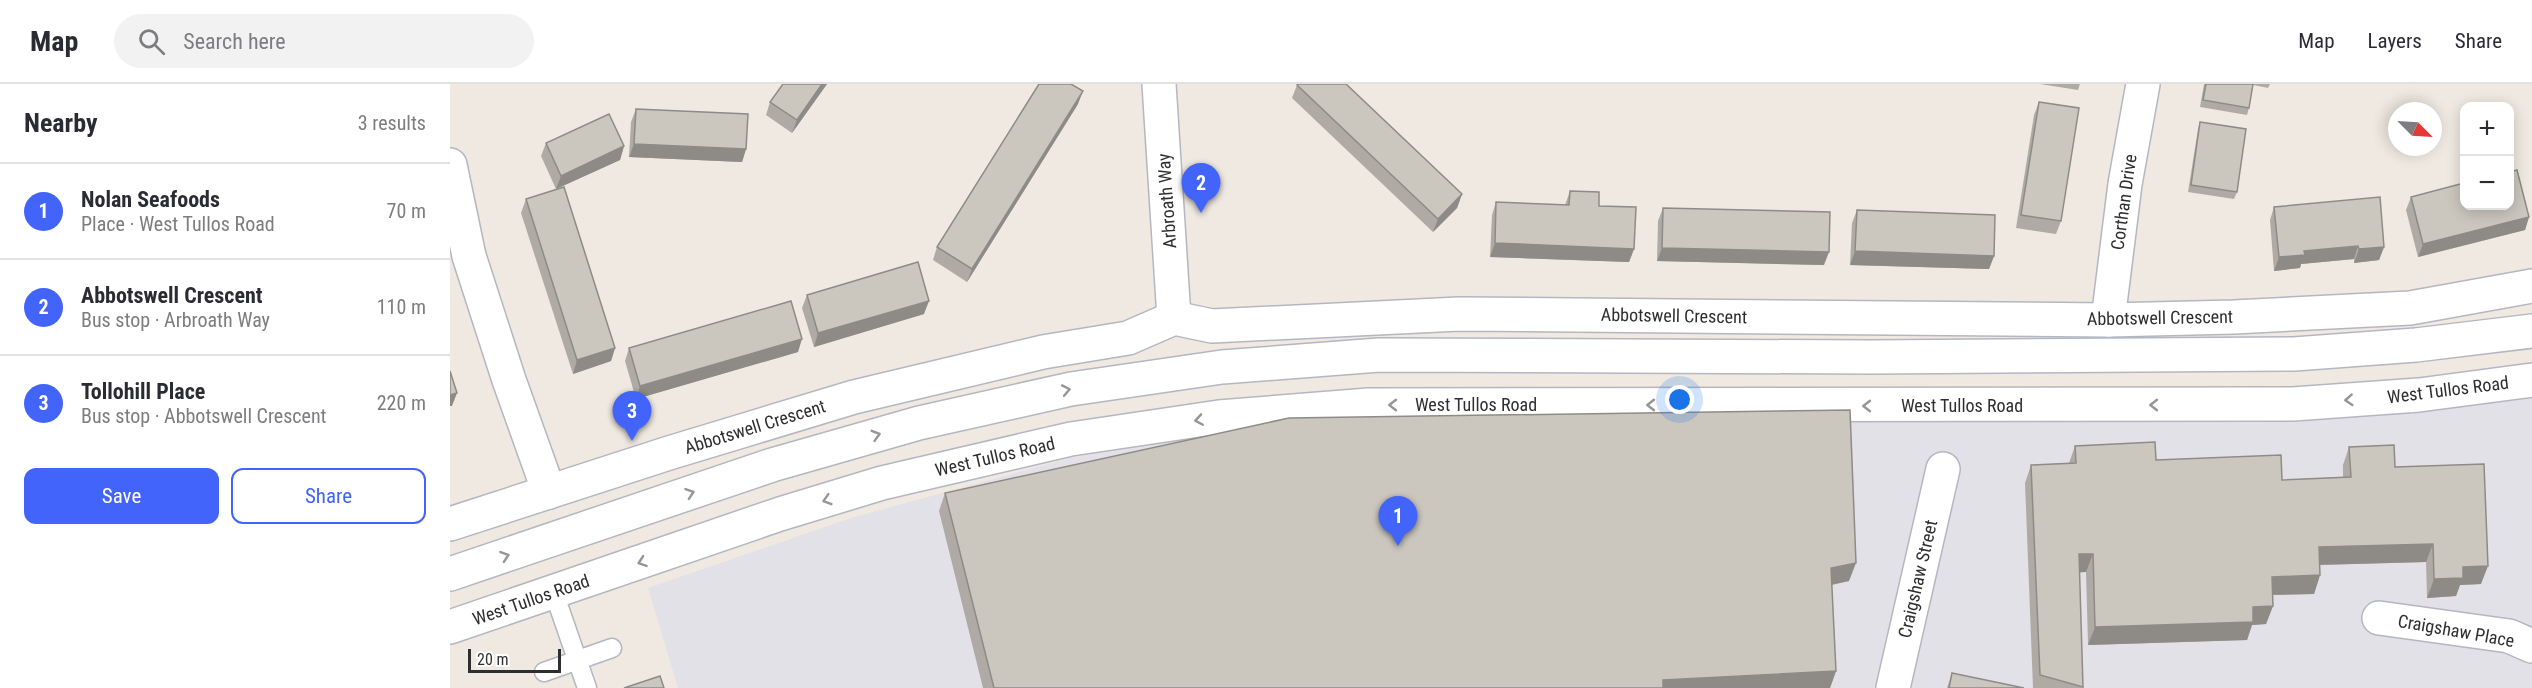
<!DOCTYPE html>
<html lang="en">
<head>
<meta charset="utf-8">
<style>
	:root { --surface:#fff; --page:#f2f2f3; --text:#2b2b33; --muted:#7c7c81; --line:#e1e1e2; --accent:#4264fb }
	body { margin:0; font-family:"Roboto Condensed",sans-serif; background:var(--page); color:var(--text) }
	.controls { position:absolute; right:18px; top:18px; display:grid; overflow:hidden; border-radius:12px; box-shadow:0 3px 15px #0003 }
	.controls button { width:54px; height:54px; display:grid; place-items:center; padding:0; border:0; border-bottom:2px solid var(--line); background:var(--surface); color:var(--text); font:30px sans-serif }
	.compass { position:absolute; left:1938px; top:18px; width:54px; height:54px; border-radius:50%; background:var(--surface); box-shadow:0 3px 15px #0003; rotate:114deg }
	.scale { position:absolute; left:18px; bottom:15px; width:93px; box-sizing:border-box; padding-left:6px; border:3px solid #2e2e2e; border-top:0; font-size:16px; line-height:21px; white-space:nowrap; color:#2e2e2e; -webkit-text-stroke:4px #fff; paint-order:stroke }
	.you { position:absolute; left:1230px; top:316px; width:21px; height:21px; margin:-15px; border:4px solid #fff; border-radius:50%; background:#1a73e8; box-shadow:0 0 0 9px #1a73e833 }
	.badge { display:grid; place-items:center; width:39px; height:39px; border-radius:50%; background:var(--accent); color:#fff; font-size:20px; font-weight:700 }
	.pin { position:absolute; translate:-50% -50px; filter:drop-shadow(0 2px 3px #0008) }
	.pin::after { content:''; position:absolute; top:32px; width:21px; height:18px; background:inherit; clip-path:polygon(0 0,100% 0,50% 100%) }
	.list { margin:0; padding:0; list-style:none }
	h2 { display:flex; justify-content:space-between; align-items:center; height:78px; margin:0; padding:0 24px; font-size:26px }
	h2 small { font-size:20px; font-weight:400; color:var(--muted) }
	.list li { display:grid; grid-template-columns:39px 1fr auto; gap:18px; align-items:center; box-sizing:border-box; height:96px; padding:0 24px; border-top:2px solid var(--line) }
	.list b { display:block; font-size:22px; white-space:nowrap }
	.list p { margin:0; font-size:20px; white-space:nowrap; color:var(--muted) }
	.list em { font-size:20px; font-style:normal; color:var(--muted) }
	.actions { display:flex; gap:12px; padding:18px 24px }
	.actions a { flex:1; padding:14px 0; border:2px solid var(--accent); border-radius:12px; text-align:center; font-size:21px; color:var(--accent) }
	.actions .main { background:var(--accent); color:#fff }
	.icon { flex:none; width:33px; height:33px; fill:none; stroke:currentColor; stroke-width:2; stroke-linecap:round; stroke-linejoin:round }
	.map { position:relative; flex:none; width:2082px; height:604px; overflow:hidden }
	header { display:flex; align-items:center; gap:36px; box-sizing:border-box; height:84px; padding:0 30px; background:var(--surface); border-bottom:2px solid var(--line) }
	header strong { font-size:28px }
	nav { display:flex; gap:33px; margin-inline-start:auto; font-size:21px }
	.search { width:420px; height:54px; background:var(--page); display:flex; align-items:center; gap:15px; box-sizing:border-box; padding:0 21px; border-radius:33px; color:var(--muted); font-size:22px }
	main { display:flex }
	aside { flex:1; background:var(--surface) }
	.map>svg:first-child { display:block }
</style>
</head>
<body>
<header>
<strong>Map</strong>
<div class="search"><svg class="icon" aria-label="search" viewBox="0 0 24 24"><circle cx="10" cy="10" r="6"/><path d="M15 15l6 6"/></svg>Search here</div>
<nav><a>Map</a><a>Layers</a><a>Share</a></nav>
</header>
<main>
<aside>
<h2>Nearby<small>3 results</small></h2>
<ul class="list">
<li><span class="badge">1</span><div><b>Nolan Seafoods</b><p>Place · West Tullos Road</p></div><em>70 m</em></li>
<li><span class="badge">2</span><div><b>Abbotswell Crescent</b><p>Bus stop · Arbroath Way</p></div><em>110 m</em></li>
<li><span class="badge">3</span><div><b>Tollohill Place</b><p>Bus stop · Abbotswell Crescent</p></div><em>220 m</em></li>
</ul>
<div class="actions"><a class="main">Save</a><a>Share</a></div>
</aside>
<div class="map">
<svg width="2082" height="604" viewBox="0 0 2082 604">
	<rect width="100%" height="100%" fill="#efe9e1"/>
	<polygon fill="#e3e1e8" points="2082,303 2082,604 228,604 198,504 401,434 620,374 817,343 1122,331 1455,338 1834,334"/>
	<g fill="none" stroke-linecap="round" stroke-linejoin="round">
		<defs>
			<g id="lane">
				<polyline points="104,509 137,604"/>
				<polyline points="94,588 162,564"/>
			</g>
			<g id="street">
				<polyline points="0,81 19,172 59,296 99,408"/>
				<polyline points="1658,236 1675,100 1693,0"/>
				<polyline points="1929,534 2059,552 2082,562"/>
				<polyline points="1443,604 1493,385"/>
			</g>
			<g id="secondary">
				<polyline points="709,0 724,234"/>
				<polyline points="0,440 219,369 404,313 593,268 678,254 724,234 762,242 1009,230 1658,236 1784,233 1960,224 2082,202"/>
				<polyline points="0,490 322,381 469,339 621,305 772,283 929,271 1422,273 1844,270 1966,261 2082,247"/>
				<polyline points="0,543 330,430 432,399 621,355 769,333 919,321 1843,320 1969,311 2082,296"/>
			</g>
		</defs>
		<use href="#lane" stroke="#b4b7c1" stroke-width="21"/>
		<use href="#street" stroke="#b4b7c1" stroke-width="36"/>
		<use href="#secondary" stroke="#b4b7c1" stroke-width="36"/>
		<use href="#lane" stroke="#fff" stroke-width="18"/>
		<use href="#street" stroke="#fff" stroke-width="33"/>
		<use href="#secondary" stroke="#fff" stroke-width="33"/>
	</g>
	<g fill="#afaba4">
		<polygon points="377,0 342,49 316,31 320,18"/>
		<polygon points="1590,0 1630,0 1628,6"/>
		<polygon points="1754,0 1820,0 1818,4 1803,1 1799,24 1797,31 1750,23"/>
		<polygon points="847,1 1012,110 1007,124 983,148 842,14"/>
		<polygon points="1589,18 1611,137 1606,150 1566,144 1584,31"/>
		<polygon points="628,20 517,198 483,176 487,163"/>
		<polygon points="186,25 296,65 292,78 179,73 181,38"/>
		<polygon points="1750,38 1787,108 1784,115 1738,108 1748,45"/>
		<polygon points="96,59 174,62 170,76 106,105 91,72"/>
		<polygon points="1120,107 1149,122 1184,165 1179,178 1040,173 1042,131 1046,118 1115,121"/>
		<polygon points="1961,113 2079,133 2075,146 1968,173 1956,126"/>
		<polygon points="76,115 165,264 161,277 123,290 71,129"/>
		<polygon points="1824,123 1934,163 1929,176 1904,179 1904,175 1851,180 1850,184 1824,187 1820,136"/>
		<polygon points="1213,124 1374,181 1207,177 1208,137"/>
		<polygon points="1407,126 1544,172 1539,185 1400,181 1402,139"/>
		<polygon points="357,211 474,230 364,263 352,224"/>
		<polygon points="179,264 348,268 186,315 175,277"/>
		<polygon points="1625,362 1706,376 1832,396 1893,393 1893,381 1899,363 1945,383 2031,500 2010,501 2006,512 1977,514 1976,478 1870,481 1870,491 1864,510 1823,511 1823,522 1816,540 1802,541 1797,556 1638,561 1636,488 1629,488 1633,604 1583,604 1575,399 1581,381 1619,379"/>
		<polygon points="495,409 1399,497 1382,501 1386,587 1380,604 533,604 489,427"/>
		<polygon points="1502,589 1574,604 1497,604"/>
	</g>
	<g fill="#8e8b86">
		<polygon points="372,0 377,0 342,49 347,36"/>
		<polygon points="633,7 628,20 517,198 522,185"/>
		<polygon points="184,60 296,65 292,78 179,73"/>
		<polygon points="174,62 170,76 106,105 111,92"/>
		<polygon points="1012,110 1007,124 983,148 988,135"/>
		<polygon points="2079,133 2075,146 1968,173 1973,160"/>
		<polygon points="1045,159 1184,165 1179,178 1040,173"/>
		<polygon points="1908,162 1904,175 1851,180 1850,184 1824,187 1829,173 1854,167"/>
		<polygon points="1934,163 1929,176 1904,179 1909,165"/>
		<polygon points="1212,164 1379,168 1374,181 1207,177"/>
		<polygon points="1405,167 1544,172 1539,185 1400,181"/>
		<polygon points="479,217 474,230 364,263 368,249"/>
		<polygon points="352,255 348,268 186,315 190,302"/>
		<polygon points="165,264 161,277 123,290 127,276"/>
		<polygon points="7,309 2,322 0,322 0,311"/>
		<polygon points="1983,460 1976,478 1863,481 1869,463"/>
		<polygon points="1629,470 1643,470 1636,488 1622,489"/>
		<polygon points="1406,479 1399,497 1375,502 1381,484"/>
		<polygon points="2038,482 2031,500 2010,501 2006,512 1977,514 1984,495 2013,483"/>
		<polygon points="1870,491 1864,510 1816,511 1822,493"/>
		<polygon points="1823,522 1816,540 1802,541 1797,556 1638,561 1645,543 1803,523"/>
		<polygon points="1386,587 1380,604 1210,604 1213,596"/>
	</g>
	<g fill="#cbc7bf" stroke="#8e8b86" stroke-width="1.5">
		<polygon points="333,0 372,0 347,36 320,18"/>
		<polygon points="589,0 621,0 633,7 522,185 487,163"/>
		<polygon points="848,0 896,0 1012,110 988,135 847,1"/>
		<polygon points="1756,0 1803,0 1799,24 1753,16"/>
		<polygon points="1589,18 1629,24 1611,137 1571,131"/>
		<polygon points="186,25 298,30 296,65 184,60"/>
		<polygon points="159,30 174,62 111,92 96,59"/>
		<polygon points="1750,38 1796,45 1787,108 1741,101"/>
		<polygon points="2067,86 2079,133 1973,160 1961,113 2014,99 2014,122 2060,122 2060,88"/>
		<polygon points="114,103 165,264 127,276 76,115"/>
		<polygon points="1120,107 1149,108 1149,122 1186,123 1184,165 1045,159 1046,118 1119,121"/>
		<polygon points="1930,113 1934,163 1909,165 1908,162 1854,167 1855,171 1829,173 1824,123"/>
		<polygon points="1213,124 1380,128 1379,168 1212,164"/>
		<polygon points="1407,126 1545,131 1544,172 1405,167"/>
		<polygon points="468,178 479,217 368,249 357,211"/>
		<polygon points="341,217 352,255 190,302 179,264"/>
		<polygon points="0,287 7,309 0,311"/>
		<polygon points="1400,326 1406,479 1381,484 1386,587 1213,596 1213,604 544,604 495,409 839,334"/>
		<polygon points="1705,358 1706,376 1831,371 1832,396 1901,393 1899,363 1944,361 1945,383 2034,380 2038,482 2013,483 2013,494 1984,495 1983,460 1869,463 1870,491 1822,493 1823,522 1803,523 1803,538 1645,543 1643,470 1629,470 1633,603 1590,591 1581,381 1626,379 1625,362"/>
		<polygon points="1502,589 1574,604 1499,604"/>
		<polygon points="210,592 214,604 174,604"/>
	</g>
	<defs><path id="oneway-chevron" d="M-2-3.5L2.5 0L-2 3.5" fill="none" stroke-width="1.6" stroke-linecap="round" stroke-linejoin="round" transform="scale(1.5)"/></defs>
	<g stroke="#969696">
		<use href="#oneway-chevron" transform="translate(616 306) rotate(-11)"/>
		<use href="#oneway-chevron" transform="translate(1899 316) rotate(176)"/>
		<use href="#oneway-chevron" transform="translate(943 321) rotate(-180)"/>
		<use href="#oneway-chevron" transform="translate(1201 321) rotate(-180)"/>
		<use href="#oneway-chevron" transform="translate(1704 321) rotate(180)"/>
		<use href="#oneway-chevron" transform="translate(1417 322) rotate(-180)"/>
		<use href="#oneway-chevron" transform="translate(749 336) rotate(171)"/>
		<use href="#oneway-chevron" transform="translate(426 351) rotate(-16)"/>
		<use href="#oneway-chevron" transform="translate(240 409) rotate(-19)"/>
		<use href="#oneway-chevron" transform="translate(377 416) rotate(163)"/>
		<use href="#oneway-chevron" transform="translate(55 472) rotate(-19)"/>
		<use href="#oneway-chevron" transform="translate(192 478) rotate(161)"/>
	</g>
	<g text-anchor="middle" stroke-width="4.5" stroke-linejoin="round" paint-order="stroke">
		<g font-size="18" fill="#2e2e2e" stroke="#fff">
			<text transform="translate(717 117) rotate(-94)" y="6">Arbroath Way</text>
			<text transform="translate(1674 118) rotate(-82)" y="6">Corthan Drive</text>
			<text transform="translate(1224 232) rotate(1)" y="6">Abbotswell Crescent</text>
			<text transform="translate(1710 234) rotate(-1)" y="6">Abbotswell Crescent</text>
			<text transform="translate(1998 306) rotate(-7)" y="6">West Tullos Road</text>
			<text x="1026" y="327">West Tullos Road</text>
			<text x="1512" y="328">West Tullos Road</text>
			<text transform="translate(305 343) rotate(-17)" y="6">Abbotswell Crescent</text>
			<text transform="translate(545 373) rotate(-13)" y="6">West Tullos Road</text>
			<text transform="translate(1468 495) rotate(-77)" y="6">Craigshaw Street</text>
			<text transform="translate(81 516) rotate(-19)" y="6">West Tullos Road</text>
			<text transform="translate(2006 547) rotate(10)" y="6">Craigshaw Place</text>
		</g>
	</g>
</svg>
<div class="controls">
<button>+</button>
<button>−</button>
</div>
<svg class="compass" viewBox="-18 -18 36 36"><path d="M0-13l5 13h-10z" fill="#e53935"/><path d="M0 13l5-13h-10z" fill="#7c7c81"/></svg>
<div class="scale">20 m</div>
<div class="you"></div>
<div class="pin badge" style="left:948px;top:462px">1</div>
<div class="pin badge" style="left:751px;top:129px">2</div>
<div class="pin badge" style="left:182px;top:357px">3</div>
</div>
</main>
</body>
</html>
